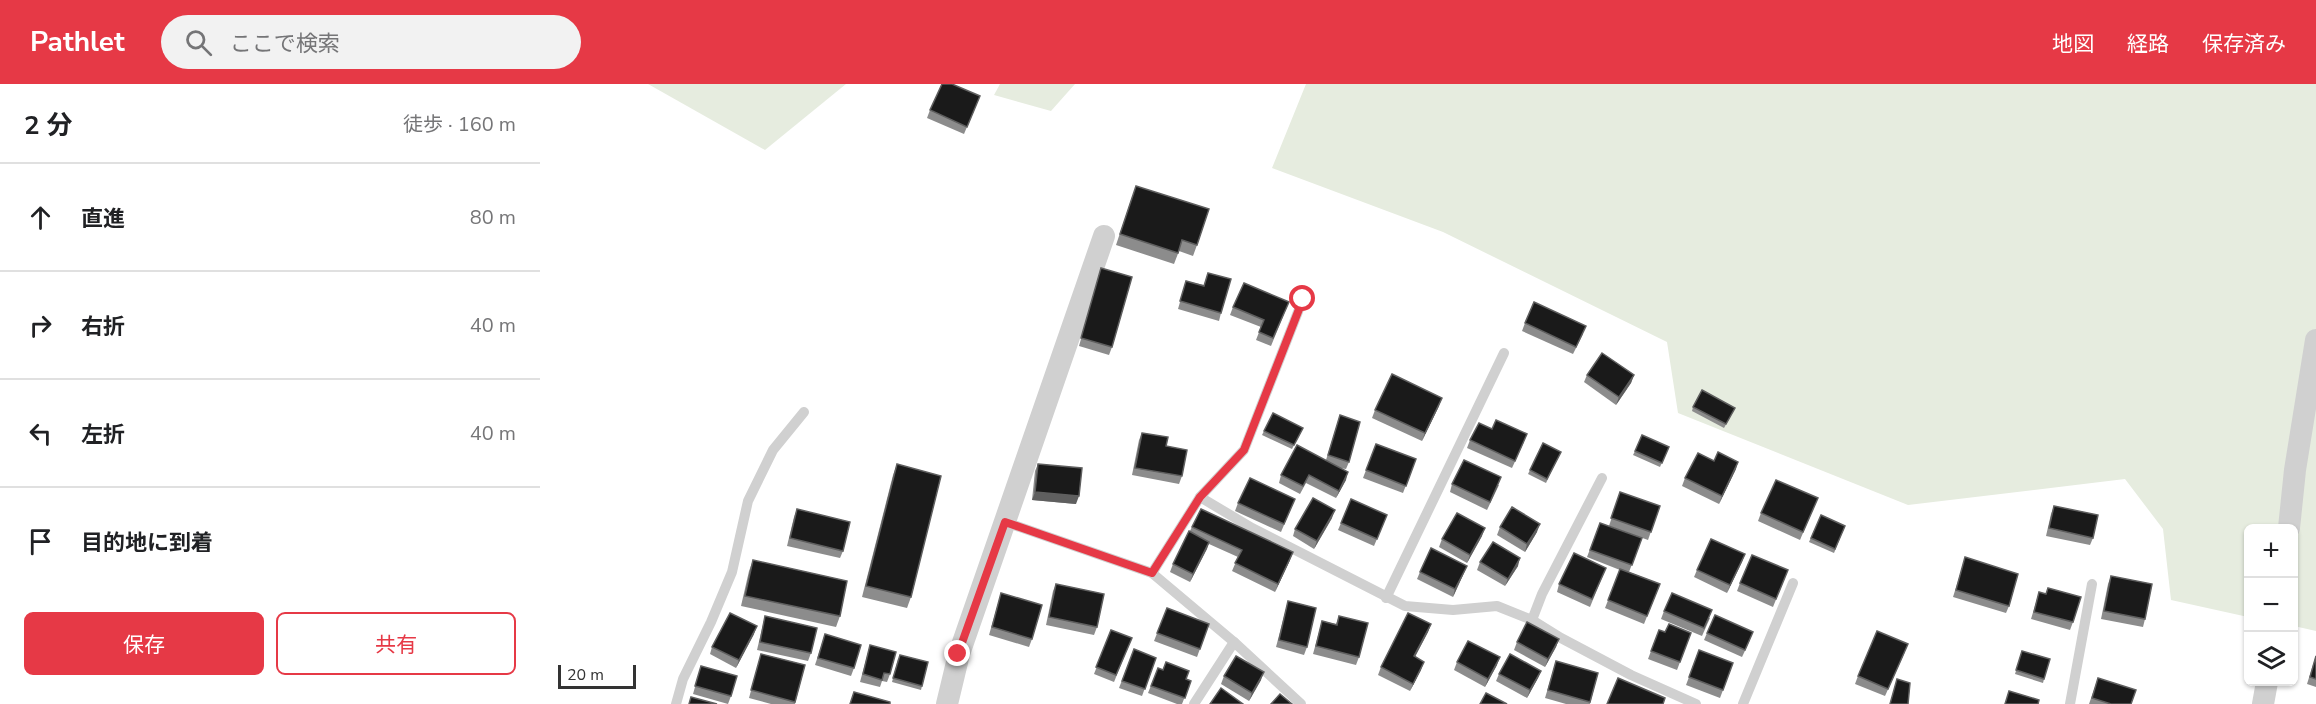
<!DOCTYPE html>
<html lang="ja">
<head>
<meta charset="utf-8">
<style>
	:root { --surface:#fff; --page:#f2f2f2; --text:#202124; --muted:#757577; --line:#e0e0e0; --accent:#e63946 }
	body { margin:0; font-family:"Nunito Sans","Noto Sans JP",sans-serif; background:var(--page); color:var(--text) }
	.controls { position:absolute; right:18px; bottom:18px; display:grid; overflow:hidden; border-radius:9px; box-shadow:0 2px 4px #0004 }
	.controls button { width:54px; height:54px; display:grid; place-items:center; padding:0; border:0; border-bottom:2px solid var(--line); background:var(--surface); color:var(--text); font:30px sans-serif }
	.scale { position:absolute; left:18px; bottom:15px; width:78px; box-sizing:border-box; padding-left:6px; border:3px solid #333; border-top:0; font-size:16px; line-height:21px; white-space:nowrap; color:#333; -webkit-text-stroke:4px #fff; paint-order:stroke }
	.stop { position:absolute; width:18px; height:18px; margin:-14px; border:4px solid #e63946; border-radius:50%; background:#fff }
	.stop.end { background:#e63946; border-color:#fff; box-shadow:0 2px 6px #0008 }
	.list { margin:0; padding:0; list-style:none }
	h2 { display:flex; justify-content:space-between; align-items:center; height:78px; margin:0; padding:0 24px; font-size:26px }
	h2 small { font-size:20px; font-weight:400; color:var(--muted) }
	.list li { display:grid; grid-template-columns:39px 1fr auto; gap:18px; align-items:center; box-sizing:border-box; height:108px; padding:0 24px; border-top:2px solid var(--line) }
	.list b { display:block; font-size:22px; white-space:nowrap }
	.list em { font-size:20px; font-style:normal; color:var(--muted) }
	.actions { display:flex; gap:12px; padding:18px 24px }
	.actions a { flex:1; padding:14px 0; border:2px solid var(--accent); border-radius:9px; text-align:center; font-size:21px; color:var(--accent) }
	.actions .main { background:var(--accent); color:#fff }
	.icon { flex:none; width:33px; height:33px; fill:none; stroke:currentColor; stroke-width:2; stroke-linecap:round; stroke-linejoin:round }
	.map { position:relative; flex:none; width:1776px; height:620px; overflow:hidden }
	header { display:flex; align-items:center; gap:36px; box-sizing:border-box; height:84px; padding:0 30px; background:var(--accent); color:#fff }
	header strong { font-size:28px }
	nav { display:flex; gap:33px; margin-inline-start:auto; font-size:21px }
	.search { width:420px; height:54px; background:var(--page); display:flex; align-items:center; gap:15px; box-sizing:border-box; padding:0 21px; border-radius:33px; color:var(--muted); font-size:22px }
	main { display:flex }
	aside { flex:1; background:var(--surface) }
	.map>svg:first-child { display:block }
</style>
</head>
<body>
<header>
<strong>Pathlet</strong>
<div class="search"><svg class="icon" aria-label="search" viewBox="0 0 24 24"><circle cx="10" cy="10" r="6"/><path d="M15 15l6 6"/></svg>ここで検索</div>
<nav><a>地図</a><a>経路</a><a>保存済み</a></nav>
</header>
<main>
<aside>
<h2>2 分<small>徒歩 · 160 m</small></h2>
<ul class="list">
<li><svg class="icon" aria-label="ahead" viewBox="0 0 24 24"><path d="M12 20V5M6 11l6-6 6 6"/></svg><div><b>直進</b></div><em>80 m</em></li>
<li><svg class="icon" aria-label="right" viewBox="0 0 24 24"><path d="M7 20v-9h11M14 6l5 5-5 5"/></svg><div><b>右折</b></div><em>40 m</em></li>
<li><svg class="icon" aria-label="left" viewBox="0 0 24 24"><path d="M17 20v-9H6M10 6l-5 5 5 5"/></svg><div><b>左折</b></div><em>40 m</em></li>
<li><svg class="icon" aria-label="arrive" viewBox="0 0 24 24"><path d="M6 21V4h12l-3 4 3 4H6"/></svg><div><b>目的地に到着</b></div></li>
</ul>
<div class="actions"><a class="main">保存</a><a>共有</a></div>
</aside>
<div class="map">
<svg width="1776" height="620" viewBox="0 0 1776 620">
	<rect width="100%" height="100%" fill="#fff"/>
	<g fill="#e6ecdf">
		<polygon points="108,0 306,0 225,66"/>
		<polygon points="460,0 535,0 511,27 454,11"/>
		<polygon points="766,0 1776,0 1776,547 1754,542 1754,444 1708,444 1708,533 1631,516 1623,445 1585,395 1368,421 1138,329 1127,258 903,148 732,84"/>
	</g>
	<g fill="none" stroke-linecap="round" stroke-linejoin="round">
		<g stroke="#d0d0d0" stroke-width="10">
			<polyline points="660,413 704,366 763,215"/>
			<polyline points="465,438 612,489"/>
			<polyline points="846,514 964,269"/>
			<polyline points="992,536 1002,510 1062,394"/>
			<polyline points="694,558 761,620"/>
			<polyline points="136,620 143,595 171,538 192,488 208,417 233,366 264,328"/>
			<polyline points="654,620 694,558 612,489 660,413 712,444 865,522 913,526 957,522 992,536 1021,554 1091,591 1156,620"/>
			<polyline points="1203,620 1253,499"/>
			<polyline points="1530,620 1552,500"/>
		</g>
		<g stroke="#d0d0d0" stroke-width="22">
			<polyline points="1749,444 1755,386 1776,256"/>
			<polyline points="407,620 419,570 564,152"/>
			<polyline points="1723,620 1727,598"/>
		</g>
	</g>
	<g fill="#8c8c8c">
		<polygon points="440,12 424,50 387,34 390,26"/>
		<polygon points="592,113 657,161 653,172 639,167 634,180 576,161"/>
		<polygon points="561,184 572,263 569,271 539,262"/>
		<polygon points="668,189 681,229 679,237 638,225 646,197 664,201"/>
		<polygon points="749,218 731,262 716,256 721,243 690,231 693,223"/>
		<polygon points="985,239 1043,250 1033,270 982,247"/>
		<polygon points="1047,291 1094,291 1091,299 1076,321 1044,298"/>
		<polygon points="899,322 882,357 832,334 835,326"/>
		<polygon points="1153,323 1195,324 1184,344 1152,327"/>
		<polygon points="800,331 809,378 806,385 800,384 806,396 796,414 766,399 760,410 739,399 741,391 786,376"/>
		<polygon points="724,347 761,348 752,365 722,351"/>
		<polygon points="602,349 626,362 642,392 639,400 592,391 599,356"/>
		<polygon points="930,356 984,358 972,384 927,364"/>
		<polygon points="836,360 876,375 863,409 823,394"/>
		<polygon points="1129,363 1120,383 1093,371 1095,367"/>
		<polygon points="1021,368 1006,399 988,390 990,386"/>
		<polygon points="1174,377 1196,385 1179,420 1142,402 1145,394"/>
		<polygon points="357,380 371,513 367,524 322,513 353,391"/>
		<polygon points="498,380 536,420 492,416 495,387"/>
		<polygon points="912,400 959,401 947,426 910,408"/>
		<polygon points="1080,408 1120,422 1108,456 1069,442"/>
		<polygon points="1278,414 1260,456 1218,437 1221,429"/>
		<polygon points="755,415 741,448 695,427 698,419"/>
		<polygon points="1514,422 1553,454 1550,461 1506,452 1511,430"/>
		<polygon points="257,425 303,467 300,474 247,462 254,433"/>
		<polygon points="847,431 834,462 798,446 801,439"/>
		<polygon points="1281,431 1305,442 1294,469 1269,458"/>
		<polygon points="792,434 774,465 753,452 755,445"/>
		<polygon points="1060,439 1102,454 1089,488 1120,500 1104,540 1065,524 1080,486 1047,473"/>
		<polygon points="652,443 750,476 735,508 692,487 698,473 669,460 650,498 630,488 633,480"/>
		<polygon points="960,443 997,448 985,468 957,451"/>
		<polygon points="942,452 927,479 899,463 902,455"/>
		<polygon points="1205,470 1187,509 1154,493 1157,486"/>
		<polygon points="213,476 300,532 296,543 201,522 209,487"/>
		<polygon points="940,478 978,482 965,502 937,486"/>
		<polygon points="1423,481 1469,522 1466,529 1413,513"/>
		<polygon points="927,482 913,513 877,495 880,488"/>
		<polygon points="1066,484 1050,523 1017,508 1019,500"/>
		<polygon points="1248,486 1233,523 1197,507 1200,499"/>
		<polygon points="1571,492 1605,535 1603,543 1561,535 1568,500"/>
		<polygon points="516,500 557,543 554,551 506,541 513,507"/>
		<polygon points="1508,504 1533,538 1530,546 1491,535 1499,508 1506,510"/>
		<polygon points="461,509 492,555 489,563 449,551"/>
		<polygon points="748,517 767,563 764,571 736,563"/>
		<polygon points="627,524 669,540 657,573 614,557"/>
		<polygon points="1124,527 1170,534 1162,552 1121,535"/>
		<polygon points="225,532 271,569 268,577 217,566"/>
		<polygon points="799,532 819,573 816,581 773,570 782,537 796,540"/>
		<polygon points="891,540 888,548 875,573 881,586 870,607 838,591 841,583"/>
		<polygon points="571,546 592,554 574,598 554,590"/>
		<polygon points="1119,546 1125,548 1151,549 1137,586 1108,575"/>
		<polygon points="1167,549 1210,556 1202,573 1164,556"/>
		<polygon points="214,550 196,584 170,570 172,563"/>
		<polygon points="285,550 314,584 311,592 275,581"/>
		<polygon points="1019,555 1016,563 1005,583 974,566 977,558"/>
		<polygon points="330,561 350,590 347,598 342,597 340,603 320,598"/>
		<polygon points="594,565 616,574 602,612 579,604"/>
		<polygon points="1159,566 1193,579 1180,614 1146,601"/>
		<polygon points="1482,567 1504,595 1503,599 1475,590"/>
		<polygon points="1365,568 1345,612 1315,600 1318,592"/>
		<polygon points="221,570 265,581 255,620 231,620 209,614"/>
		<polygon points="1776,571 1776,603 1767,600"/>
		<polygon points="358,575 382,602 381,606 352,598"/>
		<polygon points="1016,577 1058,589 1050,620 1026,620 1005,614"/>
		<polygon points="917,578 957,581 945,603 914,586"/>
		<polygon points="161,582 191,612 188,620 153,610"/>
		<polygon points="618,584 651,597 642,620 637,620 608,609"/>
		<polygon points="1001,587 998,594 987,614 956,597 959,590"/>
		<polygon points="684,592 721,596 709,617 681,600"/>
		<polygon points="1558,594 1591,620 1549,620"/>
	</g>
	<g fill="#5f5f5f">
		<polygon points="1094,291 1091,299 1076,321 1079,313"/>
		<polygon points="902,314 899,322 882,357 885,349"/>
		<polygon points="1198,378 1196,385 1179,420 1182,412"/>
		<polygon points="808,388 806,396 796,414 799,407"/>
		<polygon points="495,408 539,412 536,420 492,416"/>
		<polygon points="795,426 792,434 774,465 777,457"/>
		<polygon points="1000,440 997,448 985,468 987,460"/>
		<polygon points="945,444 942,452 927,479 930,471"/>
		<polygon points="669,458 667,465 650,498 653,490"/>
		<polygon points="753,468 750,476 735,508 738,500"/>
		<polygon points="1205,470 1202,478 1187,509 1190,501"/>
		<polygon points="980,474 978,482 965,502 968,495"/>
		<polygon points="927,482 924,489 913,513 915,505"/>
		<polygon points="891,540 888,548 871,580 874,572"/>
		<polygon points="217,542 214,550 196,584 199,576"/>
		<polygon points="1019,555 1016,563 1005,583 1008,575"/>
		<polygon points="960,573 957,581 945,603 948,595"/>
		<polygon points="884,578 881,586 870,607 873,600"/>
		<polygon points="1001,587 998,594 987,614 990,606"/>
		<polygon points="724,588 721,596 709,617 712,609"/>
	</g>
	<g fill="#1a1a1a" stroke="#5f5f5f" stroke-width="1.5">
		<polygon points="402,0 412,0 440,12 427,43 390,26"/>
		<polygon points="596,102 669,125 657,161 642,156 638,169 580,150"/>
		<polygon points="561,184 592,193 572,263 541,254"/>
		<polygon points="668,189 691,195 681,229 640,217 646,197 664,202"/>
		<polygon points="704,199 749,218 733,254 719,248 724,236 693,223"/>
		<polygon points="994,218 1046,242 1036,263 985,239"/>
		<polygon points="1062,269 1094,291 1079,313 1047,291"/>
		<polygon points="852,290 902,314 885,349 835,326"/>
		<polygon points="1162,306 1195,324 1186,340 1153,323"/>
		<polygon points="733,329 763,344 754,361 724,347"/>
		<polygon points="800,331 820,338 809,378 788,371"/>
		<polygon points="956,336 987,350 975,377 930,356 939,339 952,345"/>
		<polygon points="602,349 628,353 626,362 647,366 642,392 595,384"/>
		<polygon points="1102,351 1129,363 1122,379 1095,367"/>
		<polygon points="1003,359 1021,368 1007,395 990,386"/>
		<polygon points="836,360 876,375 866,402 826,386"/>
		<polygon points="757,361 808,388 799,407 769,391 763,402 741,391"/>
		<polygon points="1178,368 1198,378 1182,412 1145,394 1158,369 1174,377"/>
		<polygon points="924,376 961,393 950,418 912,400"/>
		<polygon points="357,380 401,392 371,513 326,502"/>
		<polygon points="498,380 542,384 539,412 495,408"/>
		<polygon points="710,394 755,415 744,440 698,419"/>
		<polygon points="1236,396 1278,414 1263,448 1221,429"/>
		<polygon points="1080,408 1120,422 1111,448 1071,434"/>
		<polygon points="773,414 795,426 777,457 755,445"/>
		<polygon points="811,415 847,431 837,455 801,439"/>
		<polygon points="1514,422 1558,431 1553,454 1509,444"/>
		<polygon points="972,423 1000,440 987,460 960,443"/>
		<polygon points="257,425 310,438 303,467 250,454"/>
		<polygon points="661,425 753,468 738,500 695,479 702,466 652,443"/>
		<polygon points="917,429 945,444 930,471 902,455"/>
		<polygon points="1281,431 1305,442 1295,465 1271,454"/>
		<polygon points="1060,439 1102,454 1092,481 1050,466"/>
		<polygon points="649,447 669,458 653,490 633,480"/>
		<polygon points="1171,455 1205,470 1190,501 1157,486"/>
		<polygon points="953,458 980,474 968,495 940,478"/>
		<polygon points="891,464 927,482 915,505 880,488"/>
		<polygon points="1034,469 1066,484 1052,515 1019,500"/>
		<polygon points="1212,471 1248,486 1236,515 1200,499"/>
		<polygon points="1425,473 1478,490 1469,522 1416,506"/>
		<polygon points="213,476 307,497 300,532 205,512"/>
		<polygon points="1080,485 1120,500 1107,532 1068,516"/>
		<polygon points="1571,492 1612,500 1605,535 1564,527"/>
		<polygon points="516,500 564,510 557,543 509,533"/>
		<polygon points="1508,504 1541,513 1533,538 1494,528 1499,508 1506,510"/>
		<polygon points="461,509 502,521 492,555 452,543"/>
		<polygon points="1132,509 1172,526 1164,544 1124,527"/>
		<polygon points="748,517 776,524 767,563 739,556"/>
		<polygon points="627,524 669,540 660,565 617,549"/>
		<polygon points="190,529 217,542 199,576 172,563"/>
		<polygon points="868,529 891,540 874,572 884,578 873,600 841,583"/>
		<polygon points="1175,531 1213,548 1205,566 1167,549"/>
		<polygon points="225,532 277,544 271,569 220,558"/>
		<polygon points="799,532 828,539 819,573 776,562 782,537 797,541"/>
		<polygon points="987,538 1019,555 1008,575 977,558"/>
		<polygon points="1129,540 1151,549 1140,578 1111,567 1119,546 1125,548"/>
		<polygon points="571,546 592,554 576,591 556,583"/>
		<polygon points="1337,547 1368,560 1348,605 1318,592"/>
		<polygon points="285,550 321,561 314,584 278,574"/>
		<polygon points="928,557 960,573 948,595 917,578"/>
		<polygon points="330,561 356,568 350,590 344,589 342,596 323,590"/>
		<polygon points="594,565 616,574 605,605 582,597"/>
		<polygon points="1159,566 1193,579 1183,606 1149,593"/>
		<polygon points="1482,567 1510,575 1504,595 1476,586"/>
		<polygon points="221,570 265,581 255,618 211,606"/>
		<polygon points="970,570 1001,587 990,606 959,590"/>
		<polygon points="360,571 388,578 382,602 353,594"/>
		<polygon points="696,572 724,588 712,609 684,592"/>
		<polygon points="1776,572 1776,595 1770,593"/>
		<polygon points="1016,577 1058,589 1050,618 1008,606"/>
		<polygon points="626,578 649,587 646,595 651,597 645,614 611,602 618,584 623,586"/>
		<polygon points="161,582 197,592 191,612 155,602"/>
		<polygon points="1078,594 1125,614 1123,620 1067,620"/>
		<polygon points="1558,594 1596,606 1591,620 1571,620 1552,614"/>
		<polygon points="1357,595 1370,599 1368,620 1350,620"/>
		<polygon points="681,604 703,620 670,620"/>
		<polygon points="1469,607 1499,616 1498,620 1465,620"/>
		<polygon points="314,608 350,618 350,620 310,620"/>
		<polygon points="946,609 967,620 940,620"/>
		<polygon points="740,610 752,620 731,620"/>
		<polygon points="151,613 177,620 149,620"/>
	</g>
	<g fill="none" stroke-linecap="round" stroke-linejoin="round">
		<polyline stroke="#e63946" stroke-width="8" points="418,570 465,438 612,489 660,413 704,366 763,215"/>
	</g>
</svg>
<div class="controls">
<button>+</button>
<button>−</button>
<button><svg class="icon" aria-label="layers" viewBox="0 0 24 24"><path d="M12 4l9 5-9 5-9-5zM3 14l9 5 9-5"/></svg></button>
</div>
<div class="scale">20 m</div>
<div class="stop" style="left:763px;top:215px"></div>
<div class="stop end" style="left:418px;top:570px"></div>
</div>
</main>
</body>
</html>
